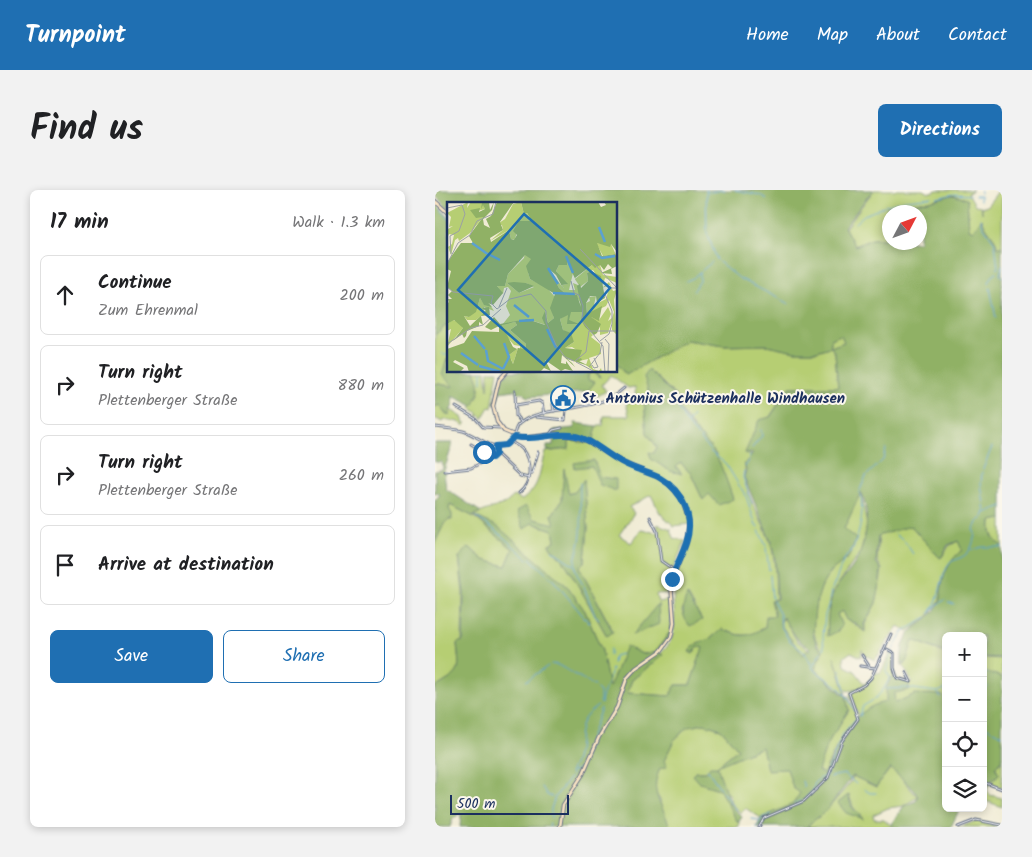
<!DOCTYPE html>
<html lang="en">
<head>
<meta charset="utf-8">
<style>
	:root { --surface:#fff; --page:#f2f2f2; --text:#202124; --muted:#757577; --line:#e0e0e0; --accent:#1f6fb2 }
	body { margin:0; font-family:Kalam,sans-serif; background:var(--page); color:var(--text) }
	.controls { position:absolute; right:15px; bottom:15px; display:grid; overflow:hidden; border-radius:8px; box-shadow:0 2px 8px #0003 }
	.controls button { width:45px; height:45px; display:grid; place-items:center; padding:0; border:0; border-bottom:1px solid var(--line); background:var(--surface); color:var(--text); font:25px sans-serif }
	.compass { position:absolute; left:447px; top:15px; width:45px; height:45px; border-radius:50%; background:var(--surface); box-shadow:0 2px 8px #0003; rotate:49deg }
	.scale { position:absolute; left:15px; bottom:12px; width:119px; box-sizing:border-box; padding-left:5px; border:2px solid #1b2f5e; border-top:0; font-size:14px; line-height:18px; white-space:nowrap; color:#1b2f5e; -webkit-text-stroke:4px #fbf7ec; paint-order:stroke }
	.stop { position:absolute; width:15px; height:15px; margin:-11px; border:4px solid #1f6fb2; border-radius:50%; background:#fff }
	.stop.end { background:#1f6fb2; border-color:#fff; box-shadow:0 1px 5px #0008 }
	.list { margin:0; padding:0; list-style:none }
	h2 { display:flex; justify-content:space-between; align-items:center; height:65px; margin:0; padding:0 20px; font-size:21px }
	h2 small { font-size:16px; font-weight:400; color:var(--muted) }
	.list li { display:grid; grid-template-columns:32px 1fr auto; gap:15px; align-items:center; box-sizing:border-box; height:80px; margin:0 10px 10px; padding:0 10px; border:1px solid var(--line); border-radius:8px }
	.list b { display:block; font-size:19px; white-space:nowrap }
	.list p { margin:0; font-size:16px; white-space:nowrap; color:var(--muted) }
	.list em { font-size:16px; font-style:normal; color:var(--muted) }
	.actions { display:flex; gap:10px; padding:15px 20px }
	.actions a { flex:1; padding:11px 0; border:1px solid var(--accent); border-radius:8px; text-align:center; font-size:18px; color:var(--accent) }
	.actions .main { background:var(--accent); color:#fff }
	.icon { flex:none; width:28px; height:28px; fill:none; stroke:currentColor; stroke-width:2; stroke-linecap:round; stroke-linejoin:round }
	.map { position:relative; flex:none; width:567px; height:637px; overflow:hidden; border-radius:8px }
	header { display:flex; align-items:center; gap:30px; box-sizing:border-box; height:70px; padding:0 25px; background:var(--accent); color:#fff }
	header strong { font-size:24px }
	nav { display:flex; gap:28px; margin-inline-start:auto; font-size:18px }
	.intro { display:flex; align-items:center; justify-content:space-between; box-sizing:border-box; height:120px; padding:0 30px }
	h1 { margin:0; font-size:35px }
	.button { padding:12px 22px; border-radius:8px; background:var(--accent); color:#fff; font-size:18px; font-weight:700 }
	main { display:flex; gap:30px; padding:0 30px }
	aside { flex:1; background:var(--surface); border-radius:8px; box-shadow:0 2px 8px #0003 }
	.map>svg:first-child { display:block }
</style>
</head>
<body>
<header>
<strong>Turnpoint</strong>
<nav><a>Home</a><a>Map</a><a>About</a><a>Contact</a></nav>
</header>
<div class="intro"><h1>Find us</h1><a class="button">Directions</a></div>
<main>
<aside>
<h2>17 min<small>Walk · 1.3 km</small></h2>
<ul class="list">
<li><svg class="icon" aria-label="ahead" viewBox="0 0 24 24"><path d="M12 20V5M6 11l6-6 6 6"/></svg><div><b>Continue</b><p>Zum Ehrenmal</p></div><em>200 m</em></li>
<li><svg class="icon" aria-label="right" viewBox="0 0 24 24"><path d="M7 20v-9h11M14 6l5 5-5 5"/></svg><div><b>Turn right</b><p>Plettenberger Straße</p></div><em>880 m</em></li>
<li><svg class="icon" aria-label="right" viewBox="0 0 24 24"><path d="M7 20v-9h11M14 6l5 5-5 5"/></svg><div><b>Turn right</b><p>Plettenberger Straße</p></div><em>260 m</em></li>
<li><svg class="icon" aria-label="arrive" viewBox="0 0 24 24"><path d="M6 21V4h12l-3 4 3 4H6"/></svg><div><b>Arrive at destination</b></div></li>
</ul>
<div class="actions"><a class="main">Save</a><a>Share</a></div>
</aside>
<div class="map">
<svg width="567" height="637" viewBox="0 0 567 637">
	<rect width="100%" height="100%" fill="#fbf7ec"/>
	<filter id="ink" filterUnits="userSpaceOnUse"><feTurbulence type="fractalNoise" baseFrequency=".02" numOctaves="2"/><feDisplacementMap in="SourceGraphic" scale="10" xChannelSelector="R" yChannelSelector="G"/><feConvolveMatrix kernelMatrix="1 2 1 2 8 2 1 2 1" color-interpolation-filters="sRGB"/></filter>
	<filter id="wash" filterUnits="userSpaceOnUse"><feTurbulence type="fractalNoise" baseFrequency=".0096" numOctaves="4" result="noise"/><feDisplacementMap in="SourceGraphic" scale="20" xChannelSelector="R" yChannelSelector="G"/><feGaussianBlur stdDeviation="1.12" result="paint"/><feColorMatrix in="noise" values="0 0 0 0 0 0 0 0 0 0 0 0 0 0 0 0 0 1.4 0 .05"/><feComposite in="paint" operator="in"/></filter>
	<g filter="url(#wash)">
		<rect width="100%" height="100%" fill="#f0ebd4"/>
		<g fill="#b6ce73" stroke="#687e68" fill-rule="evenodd">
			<path d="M439,0H488L493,3L502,0H538L533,3L540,15L546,16L547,23V16L551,17L564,0L567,2V56L563,58C561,46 550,40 547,28L538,41L534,39L532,9L517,5L494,11L453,17L450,49H437L419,56L410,38Z"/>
			<polygon points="10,135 14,138 14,170 12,169 10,187 19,197 0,193 0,145"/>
			<path d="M406,145L410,152L396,157L400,163L403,197H355L310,263L318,266C316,268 312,272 311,275C303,296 330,333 336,355C341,372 340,391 341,409L337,410L340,426C321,447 313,450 287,439L275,449L262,453L254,462L258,464L263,456L268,458L255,495H241L235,506L192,503L197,490L228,465L225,464C249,444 235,418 239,392C242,372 253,356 256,336L254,334L239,336L225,323L216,305L194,317L199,323L184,345L196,353L206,340L224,343L222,334L236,339L239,348L250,351L238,379L234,403L221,404L223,412L235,410V442L219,463L207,464L192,457L174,499L167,461L150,421L133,397L84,355L39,325L71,313L79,306L87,310C107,295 103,283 110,262L134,259V251L158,253L162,236H168L169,226H194L191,212H201L200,197L193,198L176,185L167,195L171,201C163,206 159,209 149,206L152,202L153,184L157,182L165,187L161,181H181V173L191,185L251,150L289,156L332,155L360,161H382L395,157L397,148ZM218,183L243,208V216L254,232L280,263L298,309L274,304L268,310L256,284L246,273L241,276L246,283L235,281L219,270V263L222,257L212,243L209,211L216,209ZM129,282L133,304L140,302L149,290L153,338L150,371L144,377L178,441L172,446L132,376L114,355L120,351L118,340L97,333L89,339L99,329L121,335L117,325L127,310ZM253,405L267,430L254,435L247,421Z"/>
			<polygon points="40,181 51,181 53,200 54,181 63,181 57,218 54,217 48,227 49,229 44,225 42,229 43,223 36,218 44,205"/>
			<polygon points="4,215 14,226 16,220 27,227 29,233 31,233 30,236 24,232 8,229 7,232 0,228 0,217"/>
			<path d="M426,301L432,336L426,361L397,403L394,415L392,446L403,441L402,424L407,421L410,427L430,442V434L441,413L444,399L447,379L442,371L444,345L476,335L504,367H507L514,356L523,351L528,360L507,392L505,410L494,426L473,442L463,436L440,470L432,466L430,467L427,459L426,467L416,462L409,467L410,476L420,481L430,494L424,498L434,491L438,484L446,482L456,461L459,463L458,479L462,488L451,512L439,516L424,526L415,506L416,502L422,499L413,501L410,499L399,467L411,504L410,505L380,479L388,460C369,444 381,398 396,382C400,376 408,372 414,367L409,339Z"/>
			<path d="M15,315L39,327L78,359L71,376L49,370L34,357L24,367L28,403L27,452L22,454C25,485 27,481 0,498V353L9,334L14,329L16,330L14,319Z"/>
			<path d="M567,329V356H566C557,347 555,344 556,331Z"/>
			<polygon points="348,427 362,451 373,459 367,466 345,434"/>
			<path d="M478,450L511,464V509C494,498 476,509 459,512V503L474,500V492H477L468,475L471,474V468Z"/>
			<polygon points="548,468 567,469 567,487 548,481"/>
			<polygon points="413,506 423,529 402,556 388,584 383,580 392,554 414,520 411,507"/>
			<polygon points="269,534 286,539 303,559 283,575 327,557 352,578 358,598 366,603 358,614 326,628 310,618 306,623 296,614 294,605 271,582 260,582 265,593 284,599 305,634 303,637 229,637 225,610 219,601 219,591 239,550 253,537"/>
			<polygon points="567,570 567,597 555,594 564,584 561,577"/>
			<path d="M455,579L463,585L483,607L468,616L453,618L438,625L439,629H449L458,637H371L391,621L416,592L418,586L441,597ZM414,605L418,617L428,629L403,613Z"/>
			<polygon points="548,599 552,600 555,605 567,608 567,617 548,610"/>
			<polygon points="541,631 564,635 567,637 524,637"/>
		</g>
		<g fill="#90b165" stroke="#567062" fill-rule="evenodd">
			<path d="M0,0H438L409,37L420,56L437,49H450L452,17L494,11L517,5L532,9L534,39L538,41L547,28C550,40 560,46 563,58L567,56V329L556,331C555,344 557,349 567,356V468L548,467V446H511V463L478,450L471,473H467V477C463,432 492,441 505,411C506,407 506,400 507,396C509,381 516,369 527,360L523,351L513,355L506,368L504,367L476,336L443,346L441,372L446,379L444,399L441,413L429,434L430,442L420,433L411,430L407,421L402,424L407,436L403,441L393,446C392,432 393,417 398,404C402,394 410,387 416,379C431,359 437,325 426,302L409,339L421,349L414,367L396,381L387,395L380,417L378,444L382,455L388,460L380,479L407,504L413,506L411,507L414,520L392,554L383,581L388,584C405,559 415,517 451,512V498L456,487L474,492V500L459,503L460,513L480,504L507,505L511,509V618H525L516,637H459L456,634L469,616L481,611L483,607L479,600L455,578L441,597L418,586L391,621L372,636L379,637H322L326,628L358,614L365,603L358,598L352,579L332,580L327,557L282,576L295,614L307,627L303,633L284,599L265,593L258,585L260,582H271L275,576H282L303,559L286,539L269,534L253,537L239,550L229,571L232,577L225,579C214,601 226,612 234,634L229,637H25L26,624H24L18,629L15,637H0V498C27,481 25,485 22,453L28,451L29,403L24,367L34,357L49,370L71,376L78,359L39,326L62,336L133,397L150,421L167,461L174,498L191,456L207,464L219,463L235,442L237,428L235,446L224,463L228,465L197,490L192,503L235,506L241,495H255L268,458L263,456L258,464L254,461L262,453L275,449L287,439C306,447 312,448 330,437L331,426H340L336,410L342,409L340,369L336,352L309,287L311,280L309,274L318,264L310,263L324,230L335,227L355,197H403L400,163L396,157L409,152L406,145L397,148L395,157L382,161H360L332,155L289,156L252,150L191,185L181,173V14H14V20L0,5ZM454,22H484V52H454ZM348,427L363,450L376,459H373L368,465L345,434Z"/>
			<polygon points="0,13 14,27 14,138 10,136 0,145"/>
			<path d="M12,169L14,181H40C47,194 45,204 38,216L18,206V215L13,226L4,215L0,217V193L19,197L7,185Z"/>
			<path d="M214,180L243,209C244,230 268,245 279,262C287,276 293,294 298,309L284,315L274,304L268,310L256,284L246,273L241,277L247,284L235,281L216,269L214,262L219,263L222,257L212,243L209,211L216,209L209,187Z"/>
			<polygon points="76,181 119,181 127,184 138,181 161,181 165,188 158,183 153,184 153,190 160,192 152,202 92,207 88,203 81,203 80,200 65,202 61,214 59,215 66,188"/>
			<polygon points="140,233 162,236 158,253 134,251 134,259 112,261 112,255 118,255 119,240 139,238"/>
			<polygon points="0,253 18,253 9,281 11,299 46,322 37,326 15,315 14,319 17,324 17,330 14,329 9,334 0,353 0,311 5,304 0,303 0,281 8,279 7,272 0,272"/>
			<polygon points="159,270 165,287 181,289 181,301 165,295 157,276 140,278 139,273"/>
			<polygon points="129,279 134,304 140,302 149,289 153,338 150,371 144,377 178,442 172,446 132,376 114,355 120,351 118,340 97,333 89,339 82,321 91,316 99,329 120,334 117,325 127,310"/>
			<path d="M252,405L267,430L255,436C246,426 247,417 252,405Z"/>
			<polygon points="223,414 224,434 197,445"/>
			<polygon points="548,481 567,487 567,569 560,577 564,584 555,592 552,600 548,599"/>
			<polygon points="413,605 417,617 428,629 411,623 403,613"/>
		</g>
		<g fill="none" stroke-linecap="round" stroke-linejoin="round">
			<g stroke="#5ba1d1" stroke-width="1">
				<polyline points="271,0 272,43 282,70"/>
				<polyline points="272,0 273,2"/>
				<polyline points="300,0 325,5 332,9"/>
				<polyline points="275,2 290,0"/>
				<polyline points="545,3 546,0"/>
				<polyline points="519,4 535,5"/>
				<polyline points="540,6 544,6"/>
				<polyline points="502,8 518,4"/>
				<polyline points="472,10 497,7"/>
				<polyline points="545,10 545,6"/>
				<polyline points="450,16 471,10"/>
				<polyline points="0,17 1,18"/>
				<polyline points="6,20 14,29"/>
				<polyline points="546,28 548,36 560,53 563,78"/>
				<polyline points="420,33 429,25 449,17"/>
				<polyline points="284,72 304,88 354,114"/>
				<polyline points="567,75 565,85 567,87"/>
				<polyline points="251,91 258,88 277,72"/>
				<polyline points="554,93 556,88 561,82"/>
				<polyline points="555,98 561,128"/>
				<polyline points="259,100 265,91 265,82"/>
				<polyline points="7,163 8,164"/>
				<polyline points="9,165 14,165"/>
				<polyline points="126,181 135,185 148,185 151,181"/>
				<polyline points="47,193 47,181"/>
				<polyline points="239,211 251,232 263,246"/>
				<polyline points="253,233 258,226"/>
				<polyline points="265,248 276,262 291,274 305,297"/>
				<polyline points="317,258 327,246 326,240"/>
				<polyline points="310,277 315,266"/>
				<polyline points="548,279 557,257"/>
				<polyline points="309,281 308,287 317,314 314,317"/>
				<polyline points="547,282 546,294 550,322 548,327"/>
				<path d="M145,293C144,309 147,327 146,343C144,366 132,373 149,396"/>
				<polyline points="306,298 311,306 321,336"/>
				<polyline points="425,300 431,286 448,270 451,259"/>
				<polyline points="550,323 567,316"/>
				<polyline points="41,327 59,339 93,369"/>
				<polyline points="544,330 547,329"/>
				<polyline points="322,336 331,356"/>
				<polyline points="460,344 471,353 478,364"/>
				<polyline points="331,358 334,380"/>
				<polyline points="117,360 139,375"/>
				<polyline points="537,360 547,357 567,357"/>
				<polyline points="95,368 120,392 154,433"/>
				<polyline points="335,385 337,408"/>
				<polyline points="149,397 160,426 164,430"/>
				<path d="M397,399C402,390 404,379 409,370C411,366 416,362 418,358C426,340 429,321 425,302"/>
				<polyline points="338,410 345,425 346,436 354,450 370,463 379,480 401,495 412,506 420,521"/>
				<polyline points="394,412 396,401"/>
				<polyline points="513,412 519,414"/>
				<path d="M495,423C507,407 505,384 515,373C517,370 522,370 525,368C536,363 538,355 540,343L538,340L543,331"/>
				<polyline points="495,423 503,414 510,410"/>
				<polyline points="388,446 390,425 394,413"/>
				<polyline points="388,447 389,459"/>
				<polyline points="458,460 467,443 492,427"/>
				<polyline points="175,465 175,459"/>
				<polyline points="116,474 123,475 160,496"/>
				<polyline points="178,474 179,466 186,464"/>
				<polyline points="378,476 386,462"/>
				<polyline points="405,480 410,500"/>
				<polyline points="451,480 457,462"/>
				<polyline points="548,483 553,483"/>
				<polyline points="91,491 113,476"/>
				<polyline points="548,497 553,497"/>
				<polyline points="471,498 502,502 511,499"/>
				<polyline points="162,499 165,502 165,512"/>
				<polyline points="451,499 470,498"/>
				<polyline points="502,502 506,507"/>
				<path d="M166,514C166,503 175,492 177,479"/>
				<path d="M425,526L428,516C442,509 448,502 455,487L451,481"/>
				<polyline points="548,535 556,540"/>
				<polyline points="558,541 567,545"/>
				<polyline points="272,579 285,598"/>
				<polyline points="137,582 145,577 166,518"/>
				<polyline points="395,587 409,584 421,594"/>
				<polyline points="367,591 369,597"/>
				<polyline points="107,597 112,605 117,607"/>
				<polyline points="429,599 435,603 441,603"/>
				<polyline points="286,600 301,620"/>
				<polyline points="370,608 378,601 380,592 391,585 407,545 422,527"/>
				<polyline points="359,614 367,610"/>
				<path d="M116,628V619L120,607L137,585L135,584C136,579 140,574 141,569C148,545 138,532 163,516"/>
				<polyline points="316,629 325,630"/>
				<polyline points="114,637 115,633"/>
				<polyline points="322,637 328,627 337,624"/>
			</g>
		</g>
	</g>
	<g filter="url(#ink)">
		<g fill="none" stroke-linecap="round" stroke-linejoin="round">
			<defs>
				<g id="street">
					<polyline points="80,201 81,226 86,232"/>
					<polyline points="118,214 119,221"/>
					<polyline points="81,215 104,211 107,213 109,224"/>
					<polyline points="21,217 41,229 48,237 65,238"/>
					<polyline points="101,227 130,230 131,220"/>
					<path d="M0,237C9,238 19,239 28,241C45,246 58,264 76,252C80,246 79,238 84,234C107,213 160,226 189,198"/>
					<polyline points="115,244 118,240 127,238"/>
					<path d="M77,252C80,255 84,256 87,259C97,272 97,293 84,303"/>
					<polyline points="36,254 57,267"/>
					<polyline points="62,264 85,286 94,288"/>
					<polyline points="9,281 36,278 60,266 61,256"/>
					<polyline points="95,283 97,283 103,262"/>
					<polyline points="215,327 222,341 226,371 239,380"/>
					<polyline points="452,459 459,463 459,478 462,488 476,492 471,482"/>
					<polyline points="427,465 434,476"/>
					<polyline points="425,476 440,478"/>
					<polyline points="548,592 567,599"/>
					<polyline points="324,637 329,628 369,611 393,588 407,551 423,529 414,503 429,495 436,488 456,444"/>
					<polyline points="523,637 541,630 567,635"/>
				</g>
				<g id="secondary">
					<polyline points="0,11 14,24"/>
					<polyline points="72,181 64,190 58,216 62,232 69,241 86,248 121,244 139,246 153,251 186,272 223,287 235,295 247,309 254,331 252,351 236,393 239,433 236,447 226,461 201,478 192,488 182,517 164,547 148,584 128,615 125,637"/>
				</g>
			</defs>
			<use href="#street" stroke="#667187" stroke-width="3"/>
			<use href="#secondary" stroke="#667187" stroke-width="4.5"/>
			<use href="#street" stroke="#fff" stroke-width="1"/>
			<use href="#secondary" stroke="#fce5c4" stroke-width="2.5"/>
		</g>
	</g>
	<g fill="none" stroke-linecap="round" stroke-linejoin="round" filter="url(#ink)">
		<path stroke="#1f6fb2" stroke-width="6" d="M49,262L57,268L61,264V256L71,255L79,247C98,251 117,243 136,245C157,248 171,265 190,274C201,280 214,282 225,288C248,301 260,328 251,353C247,366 240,376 237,389"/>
	</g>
	<defs>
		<symbol id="civic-ring" viewBox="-11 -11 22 22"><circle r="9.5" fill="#fbf7ec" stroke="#1f6fb2" stroke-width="1.5"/><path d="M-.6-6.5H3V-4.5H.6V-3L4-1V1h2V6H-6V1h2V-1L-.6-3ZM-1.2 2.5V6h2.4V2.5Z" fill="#1f6fb2"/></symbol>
	</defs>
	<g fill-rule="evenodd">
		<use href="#civic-ring" x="114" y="194" width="28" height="28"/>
	</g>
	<g text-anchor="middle" stroke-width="4" stroke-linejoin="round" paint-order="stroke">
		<g font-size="15" font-weight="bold" fill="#1b2f5e" stroke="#fbf7ec" text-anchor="start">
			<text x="146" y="213">St. Antonius Schützenhalle Windhausen</text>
		</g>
	</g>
	<g transform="translate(12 12)">
		<rect width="170" height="170" fill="#f0ebd4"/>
		<path d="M21,0L20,6L24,0L36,1L38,7L30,9L37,14L23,31L12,39L11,36L8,38L4,53L1,45L5,42L7,33L2,32L0,36L1,27L6,24L2,25L4,15L0,11ZM74,0L77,12L80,11L85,19H72L68,38L64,37L62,28L43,39L56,28L55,23H49L58,17L66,2ZM149,41L164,42L170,55L168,52L156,54ZM78,50L85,57L81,70L83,77L100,86L108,95L104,106L107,116L101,121L98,108L99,123L80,117L61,121L68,120L70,123L63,128L79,142L78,147L73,148V144L67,143L60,135L55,123L63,113L59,104L64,89L61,85L57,86L56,92L50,84H58L61,72L77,56ZM60,81H79L87,85L72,91ZM143,56L153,63L156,73L170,75V81L158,76L156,83L146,68L140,71L141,79L133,85L128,77L145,63L138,64ZM120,59L126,71L122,88H128L126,81L131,83L135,104L129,93H120L112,86L101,66L117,87L115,83L120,82L109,69L112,63H119ZM162,80L166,89L170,88L167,98L170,133L165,128V118L161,131L153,133V124L144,115L152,118L161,105L164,112L161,119L165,116L167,110L162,98L159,104L140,113L139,101L143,99L142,95L149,94L147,103L159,97L163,83L155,86ZM33,96L37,102L42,101L47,109L37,105V109H40L29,118H20L17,114L22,115L30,106ZM124,109L135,110L134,118L146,133L144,135L153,142L154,152L142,156L146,167L152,169L154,166L155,170H148L139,163L141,157L132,159L131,149L125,145L118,146L127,140L116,128L113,117ZM6,118L14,121L16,126L0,145L4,127L0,129V122ZM56,141L62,153L71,146L66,162L64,157L57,168L34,170L51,164L57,153Z" fill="#b6ce73" fill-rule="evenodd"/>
		<path d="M35,0H42L43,8L47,0L45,8L36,17L37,23L43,26L39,17L44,14L50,0H67L53,20L56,28L43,36L44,40L62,28L64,37L67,38L70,33L66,29L72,19H85L80,11L77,12L74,0H151L154,5L159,3L157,0H170V50L164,42L163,45L150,41L155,54L168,52L170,55V64L164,67L165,72L154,71L165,66L161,62L157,68L153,63L148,66L145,63L128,76L130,81L120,59V63H112L109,69L121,82L115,83L117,88L109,73L102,67L112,86L120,93H130L134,105L130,84L133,82L134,86L141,79L140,71L144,69L154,74L158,96L150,101L149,94H143L139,101L140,112L155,104L152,119L144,115L154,122L150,131L147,133L138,125L134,118L135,110H124L122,118L132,122H120L121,113L113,117L116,128L124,131L127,140L118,146L135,148L132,157L134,156L135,158L132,159L142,164L120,157L125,161L128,165L115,153L114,161L119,162V159L126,169L118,167L114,169L98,158L104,169L97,166L93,170H22L20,164L8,158L6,160L17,166L13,170H0V147L17,141L25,129L52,130V124L44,128L38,125L47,115L53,122L80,117L98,123L95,116L98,109L101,121L107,116L103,106L108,92L83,77L79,64L84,57L78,53L61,72L58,84H50L56,91L46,103L41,101L45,105L37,103L33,96L29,110L22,115L17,114L23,124L39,109L35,106L42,105L43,113L34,114L36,123L32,120V124L20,129L19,134L17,136L15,132L6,139L16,126L7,118L0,122V99L2,101L1,97H5L1,93L5,89L0,85L4,69L0,67L1,59L14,41H26L22,34L36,15L29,16L23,8L33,6L32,10L38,7L36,3L34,7ZM68,120L70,123L63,128L79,142L78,147L71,146L66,162L62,153L70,147L66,145L55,123ZM67,80L79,81L87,84L72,91L60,81Z" fill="#90b165" fill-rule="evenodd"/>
		<path fill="none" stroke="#5ba1d1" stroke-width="2.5" d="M152,25L158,40M25,41L39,51M39,51L53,58M148,52L155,56L168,54M119,54L126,71M101,66L111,82M106,91L128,92M67,103L82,115M72,119L87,118M100,127L109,146M27,134L38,147M39,148L41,159L56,167M14,151L31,163M32,164L54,170M56,167L62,155L57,141"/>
		<path fill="none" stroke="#9ba0a5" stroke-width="1" d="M0,6L15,3L18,12L12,29L3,34M3,34L4,52M133,47L170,86M0,62L11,41L23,33L30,19L46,12L49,0M124,79L127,91L132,93L136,104L135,119L156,144L158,170M0,85L6,90L46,94L44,101L50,107L63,97L84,92L99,109V120L109,143L118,155L127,159M52,105L60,86M158,137L162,142L161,170M153,139L162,132L165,122V109L158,92L163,86H170M0,142L24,126L36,123L54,107M128,159L139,150L142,129H170M129,160L148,170M145,163L147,166L151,165L147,156M142,165L153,151L155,140"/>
		<path fill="#1f6fb2" fill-opacity="0.15" stroke="#1f6fb2" stroke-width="2.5" d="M77,12L163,86L97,163L11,88Z"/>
		<rect width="170" height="170" fill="none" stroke="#1b2f5e" stroke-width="2.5"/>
	</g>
</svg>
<div class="controls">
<button>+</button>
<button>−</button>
<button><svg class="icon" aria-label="locate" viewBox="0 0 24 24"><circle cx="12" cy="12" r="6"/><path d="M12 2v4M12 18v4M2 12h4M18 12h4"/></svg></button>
<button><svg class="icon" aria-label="layers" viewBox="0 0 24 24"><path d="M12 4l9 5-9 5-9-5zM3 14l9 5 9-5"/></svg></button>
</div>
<svg class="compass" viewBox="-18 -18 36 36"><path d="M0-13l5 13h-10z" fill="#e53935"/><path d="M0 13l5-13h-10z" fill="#757577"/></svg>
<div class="scale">500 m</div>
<div class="stop" style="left:49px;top:262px"></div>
<div class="stop end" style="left:237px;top:389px"></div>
</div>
</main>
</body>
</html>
